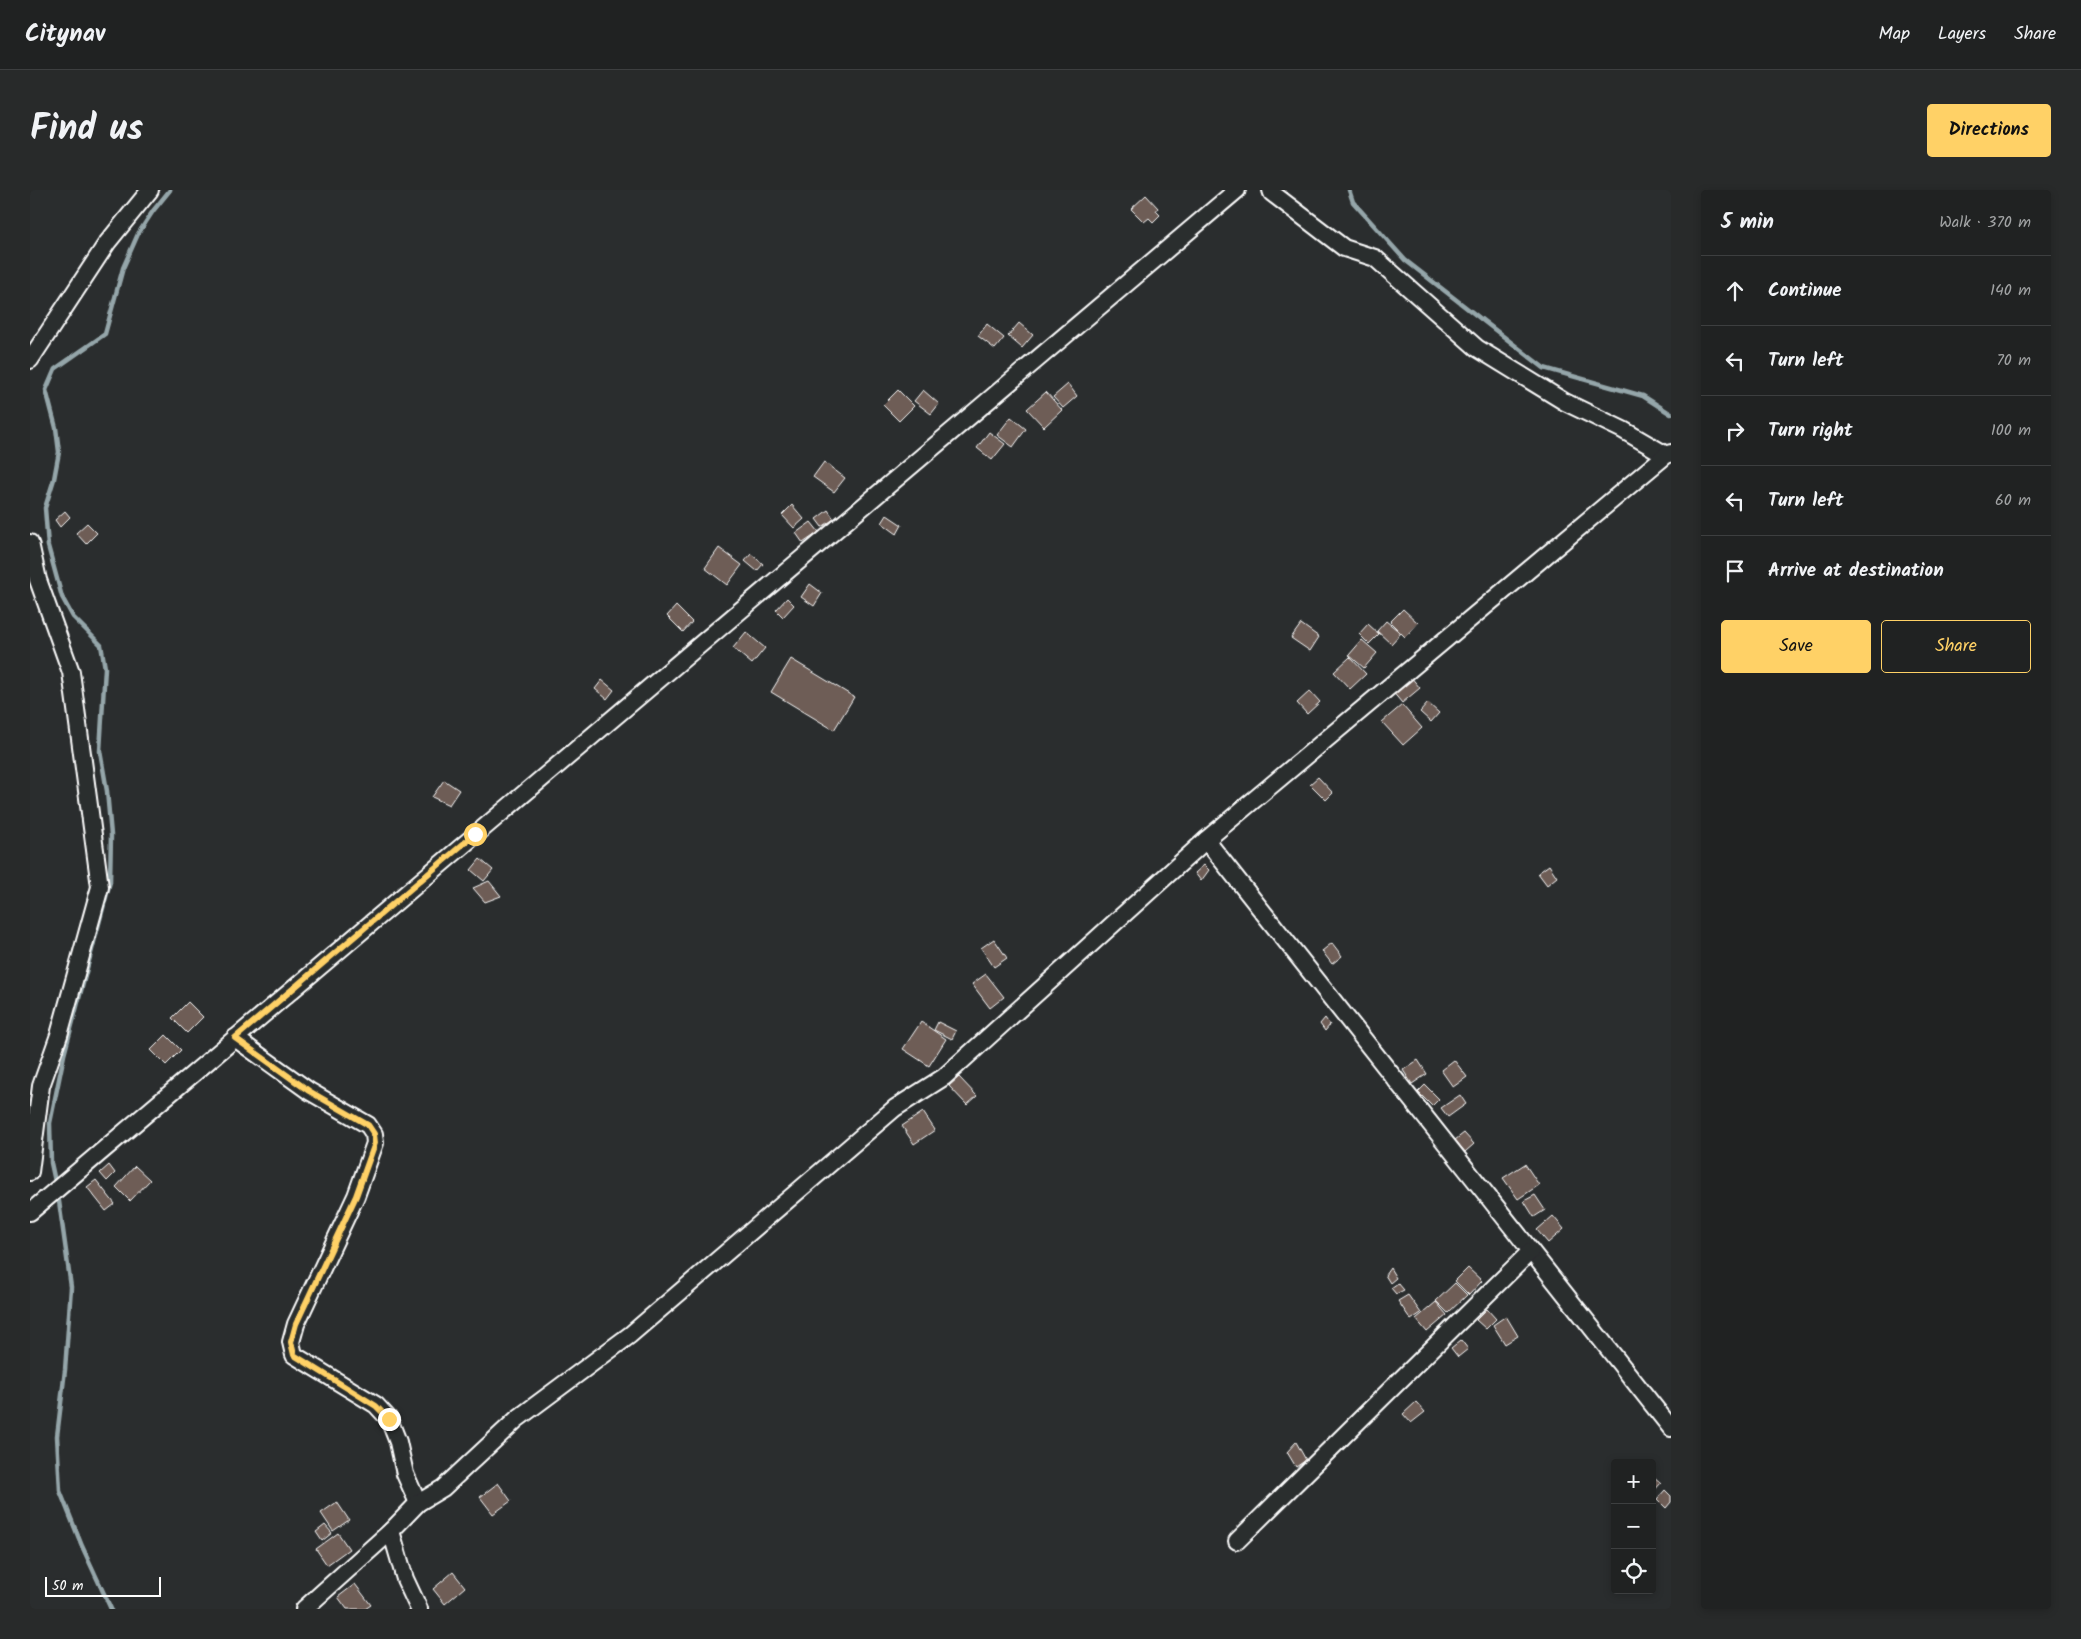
<!DOCTYPE html>
<html lang="en">
<head>
<meta charset="utf-8">
<style>
	:root { --surface:#202222; --page:#282a2a; --text:#f1f3f6; --muted:#a2a4a5; --line:#3d3f40; --accent:#ffd166 }
	body { margin:0; font-family:Kalam,sans-serif; background:var(--page); color:var(--text) }
	.controls { position:absolute; right:15px; bottom:15px; display:grid; overflow:hidden; border-radius:5px; box-shadow:0 2px 8px #0003 }
	.controls button { width:45px; height:45px; display:grid; place-items:center; padding:0; border:0; border-bottom:1px solid var(--line); background:var(--surface); color:var(--text); font:25px sans-serif }
	.scale { position:absolute; left:15px; bottom:12px; width:116px; box-sizing:border-box; padding-left:5px; border:2px solid #fff; border-top:0; font-size:14px; line-height:18px; white-space:nowrap; color:#fff; -webkit-text-stroke:4px #2a2d2e; paint-order:stroke }
	.stop { position:absolute; width:15px; height:15px; margin:-11px; border:4px solid #ffd166; border-radius:50%; background:#fff }
	.stop.end { background:#ffd166; border-color:#fff; box-shadow:0 1px 5px #0008 }
	.list { margin:0; padding:0; list-style:none }
	h2 { display:flex; justify-content:space-between; align-items:center; height:65px; margin:0; padding:0 20px; font-size:21px }
	h2 small { font-size:16px; font-weight:400; color:var(--muted) }
	.list li { display:grid; grid-template-columns:32px 1fr auto; gap:15px; align-items:center; box-sizing:border-box; height:70px; padding:0 20px; border-top:1px solid var(--line) }
	.list b { display:block; font-size:19px; white-space:nowrap }
	.list em { font-size:16px; font-style:normal; color:var(--muted) }
	.actions { display:flex; gap:10px; padding:15px 20px }
	.actions a { flex:1; padding:11px 0; border:1px solid var(--accent); border-radius:5px; text-align:center; font-size:18px; color:var(--accent) }
	.actions .main { background:var(--accent); color:#111 }
	.icon { flex:none; width:28px; height:28px; fill:none; stroke:currentColor; stroke-width:2; stroke-linecap:round; stroke-linejoin:round }
	.map { position:relative; flex:none; width:1641px; height:1419px; overflow:hidden; border-radius:5px }
	header { display:flex; align-items:center; gap:30px; box-sizing:border-box; height:70px; padding:0 25px; background:var(--surface); border-bottom:1px solid var(--line) }
	header strong { font-size:24px }
	nav { display:flex; gap:28px; margin-inline-start:auto; font-size:18px }
	.intro { display:flex; align-items:center; justify-content:space-between; box-sizing:border-box; height:120px; padding:0 30px }
	h1 { margin:0; font-size:35px }
	.button { padding:12px 22px; border-radius:5px; background:var(--accent); color:#111; font-size:18px; font-weight:700 }
	main { display:flex; gap:30px; padding:0 30px }
	aside { flex:1; background:var(--surface); border-radius:5px; box-shadow:0 2px 8px #0003 }
	.map>svg:first-child { display:block }
</style>
</head>
<body>
<header>
<strong>Citynav</strong>
<nav><a>Map</a><a>Layers</a><a>Share</a></nav>
</header>
<div class="intro"><h1>Find us</h1><a class="button">Directions</a></div>
<main>
<div class="map">
<svg width="1641" height="1419" viewBox="0 0 1641 1419">
	<rect width="100%" height="100%" fill="#2a2d2e"/>
	<filter id="ink" filterUnits="userSpaceOnUse"><feTurbulence type="fractalNoise" baseFrequency=".02" numOctaves="2"/><feDisplacementMap in="SourceGraphic" scale="10" xChannelSelector="R" yChannelSelector="G"/><feConvolveMatrix kernelMatrix="1 2 1 2 8 2 1 2 1" color-interpolation-filters="sRGB"/></filter>
	<g filter="url(#ink)">
		<g fill="none" stroke-linecap="round" stroke-linejoin="round">
			<g stroke="#95a6aa" stroke-width="4.5">
				<polyline points="1319,0 1323,12 1375,70 1514,178 1613,206 1641,224"/>
				<polyline points="26,996 21,973 20,933 34,865 80,692 81,645 77,601 70,561 75,478 71,455 43,427 32,407 18,356 15,318 24,289 29,262 26,238 16,200 25,179 75,144 93,78 108,44 123,21 140,0"/>
				<polyline points="28,1004 41,1097 35,1180 27,1246 30,1301 52,1356 81,1419"/>
			</g>
		</g>
		<g fill="#6e5d57" stroke="#fff">
			<polygon points="1116,5 1128,18 1126,21 1130,25 1123,32 1119,28 1114,32 1101,19"/>
			<polygon points="989,133 1003,145 992,158 978,146"/>
			<polygon points="957,134 974,148 965,159 948,146"/>
			<polygon points="1038,194 1047,206 1033,218 1023,207"/>
			<polygon points="868,200 884,216 869,231 853,215"/>
			<polygon points="893,200 909,214 901,224 884,211"/>
			<polygon points="1016,202 1032,220 1014,237 997,219"/>
			<polygon points="981,227 996,239 983,257 967,245"/>
			<polygon points="959,242 975,254 962,270 947,258"/>
			<polygon points="794,272 815,288 804,302 783,287"/>
			<polygon points="762,315 774,329 764,338 752,325"/>
			<polygon points="798,320 804,329 792,337 786,329"/>
			<polygon points="35,321 40,327 30,337 25,330"/>
			<polygon points="857,325 872,335 867,344 852,333"/>
			<polygon points="781,332 789,342 773,353 766,343"/>
			<polygon points="57,333 67,343 56,354 46,343"/>
			<polygon points="689,358 712,375 697,395 675,378"/>
			<polygon points="721,364 733,374 727,381 715,371"/>
			<polygon points="780,394 792,403 784,416 771,407"/>
			<polygon points="757,408 764,415 753,427 746,420"/>
			<polygon points="646,416 662,432 653,442 637,426"/>
			<polygon points="1373,419 1388,433 1375,447 1360,432"/>
			<polygon points="1356,431 1371,443 1361,454 1347,441"/>
			<polygon points="1271,434 1289,447 1280,461 1261,448"/>
			<polygon points="1338,434 1349,444 1339,454 1329,444"/>
			<polygon points="716,442 735,458 722,474 703,458"/>
			<polygon points="1332,450 1347,463 1334,478 1319,465"/>
			<polygon points="1320,467 1336,484 1320,499 1304,482"/>
			<polygon points="761,469 824,507 804,540 741,502"/>
			<polygon points="1380,486 1390,498 1372,513 1362,501"/>
			<polygon points="572,490 584,500 577,509 565,499"/>
			<polygon points="1280,501 1290,512 1277,524 1267,513"/>
			<polygon points="1398,513 1409,523 1401,532 1390,522"/>
			<polygon points="1372,515 1392,538 1373,555 1352,532"/>
			<polygon points="1288,587 1303,603 1296,610 1280,594"/>
			<polygon points="414,590 429,600 419,615 402,607"/>
			<polygon points="450,669 463,680 454,691 441,680"/>
			<polygon points="1174,675 1179,680 1171,691 1165,683"/>
			<polygon points="1519,675 1527,687 1517,695 1508,683"/>
			<polygon points="459,691 471,706 455,712 443,698"/>
			<polygon points="964,749 977,768 964,777 951,758"/>
			<polygon points="1302,753 1312,766 1302,774 1292,761"/>
			<polygon points="956,784 974,807 960,818 942,794"/>
			<polygon points="158,812 173,827 157,843 142,828"/>
			<polygon points="1295,828 1300,835 1295,841 1290,834"/>
			<polygon points="891,832 916,849 899,876 873,859"/>
			<polygon points="908,832 926,841 922,849 904,840"/>
			<polygon points="136,845 151,860 136,875 121,860"/>
			<polygon points="1388,870 1397,884 1382,894 1373,880"/>
			<polygon points="1424,870 1437,887 1423,897 1411,880"/>
			<polygon points="929,887 947,906 937,915 919,896"/>
			<polygon points="1395,895 1409,909 1402,916 1388,902"/>
			<polygon points="1430,905 1436,914 1418,927 1411,918"/>
			<polygon points="893,922 905,940 884,954 872,936"/>
			<polygon points="1434,943 1444,954 1435,962 1425,950"/>
			<polygon points="1495,974 1509,995 1488,1009 1473,988"/>
			<polygon points="79,975 85,983 77,991 70,983"/>
			<polygon points="105,976 120,990 100,1011 86,997"/>
			<polygon points="66,990 85,1014 76,1021 57,997"/>
			<polygon points="1505,1005 1515,1020 1504,1027 1494,1011"/>
			<polygon points="1523,1026 1534,1039 1518,1053 1507,1040"/>
			<polygon points="1360,1078 1366,1088 1360,1093 1355,1085"/>
			<polygon points="1438,1078 1452,1091 1439,1105 1425,1091"/>
			<polygon points="1368,1093 1374,1100 1366,1104 1361,1098"/>
			<polygon points="1425,1093 1437,1105 1418,1123 1406,1111"/>
			<polygon points="1378,1105 1391,1123 1381,1130 1368,1111"/>
			<polygon points="1406,1112 1417,1125 1397,1142 1386,1129"/>
			<polygon points="1457,1119 1466,1129 1456,1139 1446,1130"/>
			<polygon points="1476,1126 1488,1146 1475,1154 1463,1135"/>
			<polygon points="1431,1150 1438,1159 1428,1167 1421,1158"/>
			<polygon points="1386,1212 1395,1222 1381,1233 1373,1224"/>
			<polygon points="1266,1252 1276,1270 1266,1277 1257,1262"/>
			<polygon points="1622,1285 1631,1293 1622,1303"/>
			<polygon points="468,1293 481,1311 463,1324 450,1307"/>
			<polygon points="1635,1300 1641,1306 1641,1312 1636,1318 1627,1309"/>
			<polygon points="307,1312 319,1330 303,1341 291,1323"/>
			<polygon points="295,1335 302,1343 292,1351 286,1342"/>
			<polygon points="308,1343 319,1359 297,1375 286,1359"/>
			<polygon points="423,1382 435,1397 415,1414 403,1399"/>
			<polygon points="325,1394 341,1415 335,1419 317,1419 308,1407"/>
		</g>
		<g fill="none" stroke-linecap="round" stroke-linejoin="round">
			<defs>
				<g id="street">
					<polyline points="1241,0 1242,3 1314,58 1345,68 1447,158 1535,212 1593,240 1636,265"/>
					<polyline points="0,170 77,53 120,0"/>
					<polyline points="0,353 8,390 41,482 70,697 29,845 11,896 0,982"/>
					<polyline points="1176,650 1641,1238"/>
					<polyline points="205,848 279,901 338,935 344,944 345,953 326,1006 266,1134 261,1152 264,1165 346,1215 359,1229 368,1252 375,1284 388,1313"/>
					<polyline points="0,1022 1207,0"/>
					<polyline points="361,1341 375,1389 389,1419"/>
					<polyline points="1207,1351 1501,1061"/>
					<polyline points="274,1419 361,1341 388,1313 413,1298 487,1229 600,1145 865,918 914,887 1176,650 1636,265 1641,263"/>
				</g>
			</defs>
			<use href="#street" stroke="#fff" stroke-width="20"/>
			<use href="#street" stroke="#2a2d2e" stroke-width="16"/>
		</g>
	</g>
	<g fill="none" stroke-linecap="round" stroke-linejoin="round" filter="url(#ink)">
		<polyline stroke="#ffd166" stroke-width="6" points="359,1229 346,1216 264,1165 261,1152 266,1134 326,1006 345,953 344,944 338,935 279,901 205,848 445,644"/>
	</g>
</svg>
<div class="controls">
<button>+</button>
<button>−</button>
<button><svg class="icon" aria-label="locate" viewBox="0 0 24 24"><circle cx="12" cy="12" r="6"/><path d="M12 2v4M12 18v4M2 12h4M18 12h4"/></svg></button>
</div>
<div class="scale">50 m</div>
<div class="stop" style="left:445px;top:644px"></div>
<div class="stop end" style="left:359px;top:1229px"></div>
</div>
<aside>
<h2>5 min<small>Walk · 370 m</small></h2>
<ul class="list">
<li><svg class="icon" aria-label="ahead" viewBox="0 0 24 24"><path d="M12 20V5M6 11l6-6 6 6"/></svg><div><b>Continue</b></div><em>140 m</em></li>
<li><svg class="icon" aria-label="left" viewBox="0 0 24 24"><path d="M17 20v-9H6M10 6l-5 5 5 5"/></svg><div><b>Turn left</b></div><em>70 m</em></li>
<li><svg class="icon" aria-label="right" viewBox="0 0 24 24"><path d="M7 20v-9h11M14 6l5 5-5 5"/></svg><div><b>Turn right</b></div><em>100 m</em></li>
<li><svg class="icon" aria-label="left" viewBox="0 0 24 24"><path d="M17 20v-9H6M10 6l-5 5 5 5"/></svg><div><b>Turn left</b></div><em>60 m</em></li>
<li><svg class="icon" aria-label="arrive" viewBox="0 0 24 24"><path d="M6 21V4h12l-3 4 3 4H6"/></svg><div><b>Arrive at destination</b></div></li>
</ul>
<div class="actions"><a class="main">Save</a><a>Share</a></div>
</aside>
</main>
</body>
</html>
